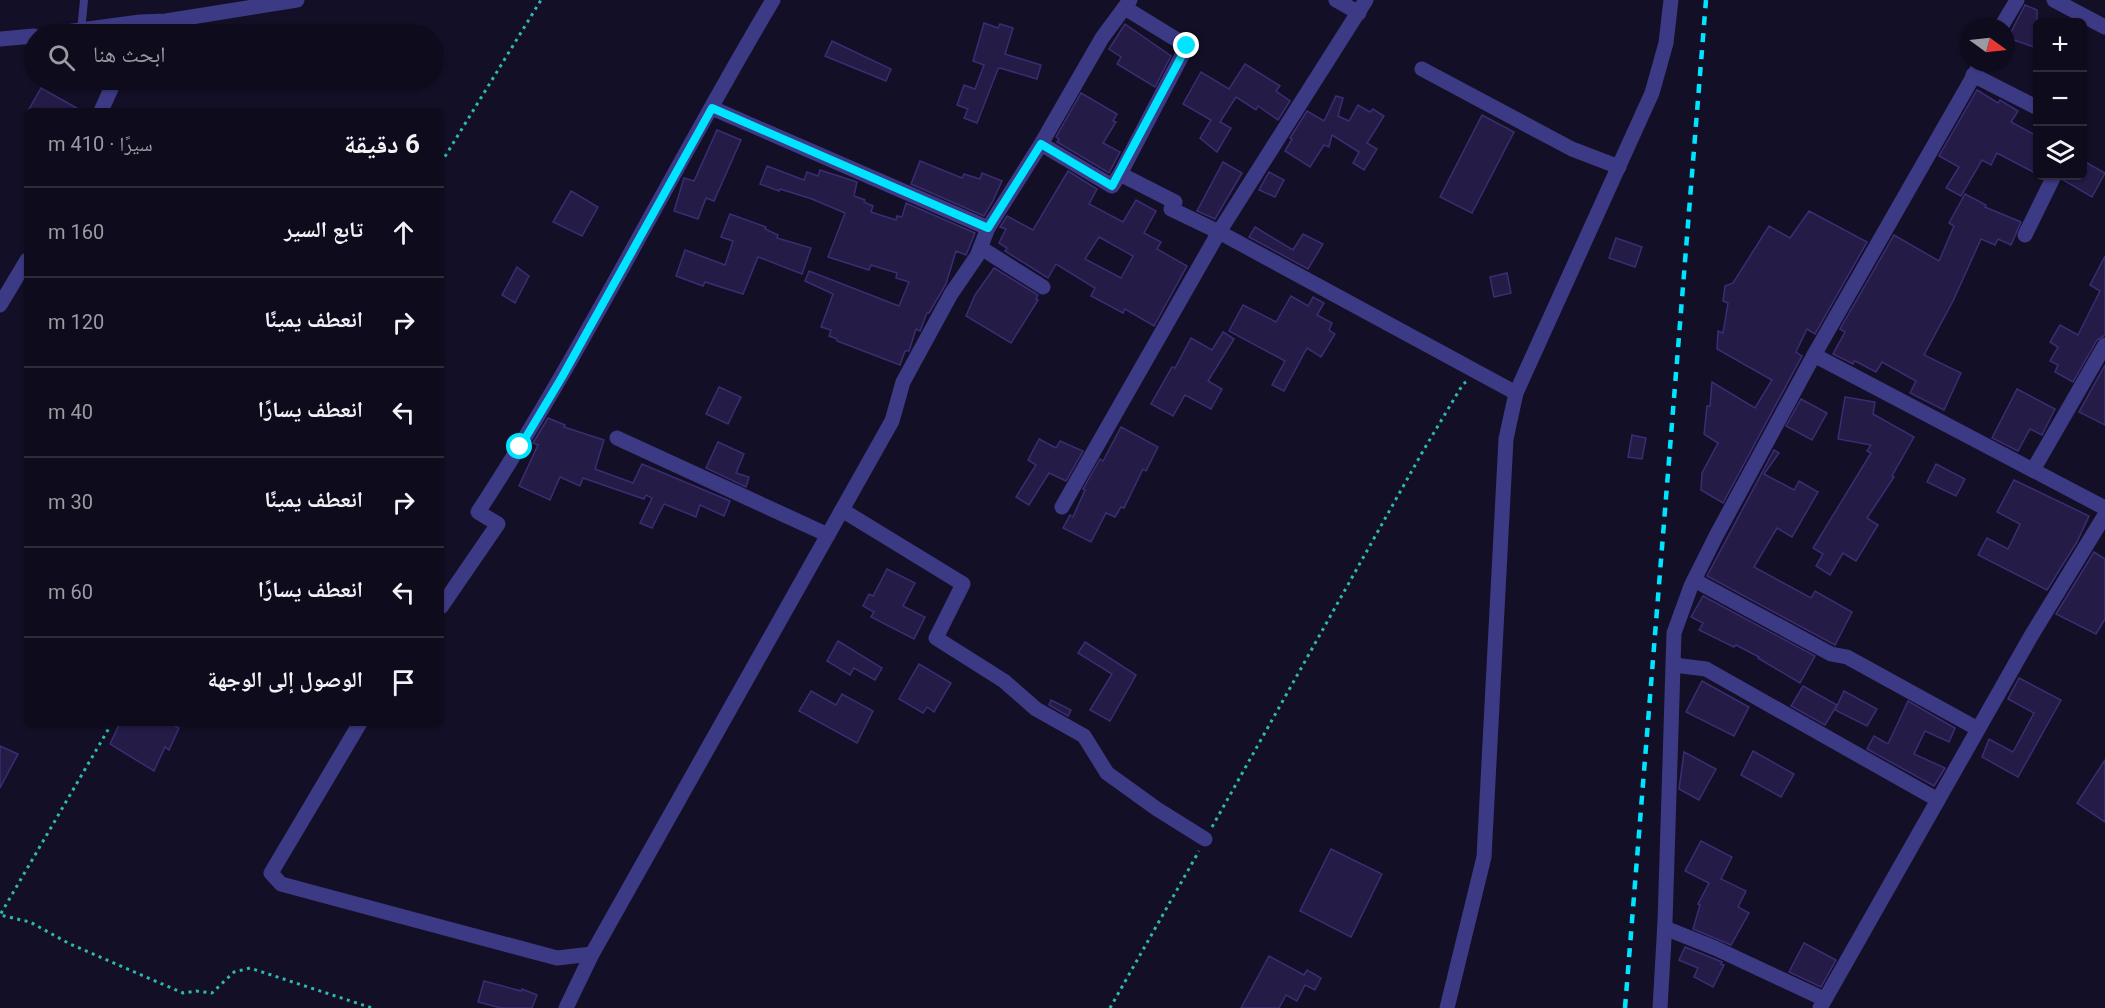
<!DOCTYPE html>
<html lang="ar">
<head>
<meta charset="utf-8">
<style>
	:root { --surface:#0e0b1c; --page:#171425; --text:#f1f3f6; --muted:#9b9ba3; --line:#2e2b3b }
	body { margin:0; font-family:Roboto,"Noto Naskh Arabic",sans-serif; background:var(--page); color:var(--text); direction:rtl }
	.controls { position:absolute; right:18px; top:18px; display:grid; overflow:hidden; border-radius:9px; box-shadow:0 2px 4px #0004 }
	.controls button { width:54px; height:54px; display:grid; place-items:center; padding:0; border:0; border-bottom:2px solid var(--line); background:var(--surface); color:var(--text); font:30px sans-serif }
	.compass { position:absolute; left:1961px; top:18px; width:54px; height:54px; border-radius:50%; background:var(--surface); box-shadow:0 2px 4px #0004; rotate:105deg }
	.stop { position:absolute; width:18px; height:18px; margin:-14px; border:4px solid #00e5ff; border-radius:50%; background:#fff }
	.stop.end { background:#00e5ff; border-color:#fff; box-shadow:0 2px 6px #0008 }
	.list { margin:0; padding:0; list-style:none }
	h2 { display:flex; justify-content:space-between; align-items:center; height:78px; margin:0; padding:0 24px; font-size:26px }
	h2 small { font-size:20px; font-weight:400; color:var(--muted) }
	.list li { display:grid; grid-template-columns:39px 1fr auto; gap:18px; align-items:center; box-sizing:border-box; height:90px; padding:0 24px; border-top:2px solid var(--line) }
	.list b { display:block; font-size:22px; white-space:nowrap }
	.list em { font-size:20px; font-style:normal; color:var(--muted) }
	.icon { flex:none; width:33px; height:33px; fill:none; stroke:currentColor; stroke-width:2; stroke-linecap:round; stroke-linejoin:round }
	.map { position:relative; flex:none; width:2105px; height:1008px; overflow:hidden; direction:ltr }
	.search { position:absolute; background:var(--surface); box-shadow:0 2px 4px #0004; left:24px; top:24px; width:420px; height:66px; display:flex; align-items:center; gap:15px; box-sizing:border-box; padding:0 21px; border-radius:33px; color:var(--muted); font-size:22px }
	.panel { position:absolute; background:var(--surface); box-shadow:0 2px 4px #0004; left:24px; top:108px; width:420px; height:618px; border-radius:9px; direction:rtl }
	.map>svg:first-child { display:block }
</style>
</head>
<body>
<div class="map">
<svg width="2105" height="1008" viewBox="0 0 2105 1008">
	<rect width="100%" height="100%" fill="#130f26"/>
	<g fill="#241b47" stroke="#3b2d73" stroke-width="1.5" fill-rule="evenodd">
		<polygon points="2025,5 2037,10 2037,48 2008,38"/>
		<polygon points="984,23 998,28 1000,24 1013,28 1005,54 1041,65 1037,79 1000,68 998,69 977,123 964,118 968,109 957,105 964,85 975,89 984,65 973,61"/>
		<polygon points="1125,24 1171,56 1155,87 1117,64 1121,57 1109,49"/>
		<polygon points="832,41 891,69 886,81 825,56"/>
		<polygon points="1245,64 1280,86 1276,91 1290,101 1278,120 1258,106 1256,110 1236,97 1220,122 1231,128 1217,152 1200,138 1211,120 1183,104 1201,72 1229,89"/>
		<polygon points="41,88 82,111 28,111"/>
		<polygon points="1977,90 1998,103 2000,100 2018,111 2011,122 2037,136 2037,174 1997,153 1991,165 1982,160 1961,196 1946,188 1959,167 1939,156"/>
		<polygon points="1081,93 1117,114 1113,121 1116,122 1103,143 1120,152 1109,173 1057,142 1059,139 1056,137"/>
		<polygon points="1336,96 1343,98 1338,116 1349,121 1358,105 1370,112 1373,109 1384,116 1367,143 1377,149 1364,170 1353,163 1359,152 1332,135 1329,147 1324,145 1310,167 1285,151 1292,139 1290,138 1307,111 1324,121"/>
		<polygon points="1482,115 1514,132 1472,213 1440,197"/>
		<polygon points="717,130 741,140 714,201 706,198 698,219 674,211 684,178 694,181"/>
		<polygon points="2082,160 2105,173 2092,197 2063,180 2064,176 2082,176"/>
		<polygon points="920,161 962,178 964,174 980,179 982,173 1002,181 993,201 984,216 911,184"/>
		<polygon points="1223,162 1242,173 1215,219 1197,211"/>
		<polygon points="767,166 804,180 807,172 818,176 820,170 857,182 854,196 865,200 864,202 873,206 871,212 896,220 897,216 902,217 906,203 975,233 966,255 956,251 946,284 929,313 927,313 920,331 916,329 909,351 905,351 900,365 837,341 837,339 829,336 831,330 821,327 833,294 805,281 809,271 899,306 909,282 896,278 897,273 871,265 869,270 828,257 845,213 812,199 780,189 779,191 760,184"/>
		<path d="M1068,171L1097,189L1089,204L1123,222L1136,200L1156,211L1144,233L1161,242L1157,249L1187,266L1154,326L1125,309L1123,313L1091,296L1095,288L1056,264L1048,278L1005,251L1007,248L999,243L1006,229L1000,227L1007,216L1033,230ZM1099,237L1133,256L1121,278L1085,259Z"/>
		<polygon points="1269,172 1284,180 1275,197 1259,190"/>
		<polygon points="571,191 598,207 582,236 553,222"/>
		<polygon points="1965,194 1986,205 1985,207 2021,222 2011,245 1998,239 1995,245 1981,239 1953,301 1924,355 1961,373 1944,410 1910,393 1916,381 1882,362 1876,372 1857,362 1854,361 1853,364 1833,354 1845,332 1840,329 1894,235 1939,261 1954,226 1949,223"/>
		<polygon points="1809,211 1867,242 1815,334 1807,329 1796,352 1802,356 1723,503 1701,490 1702,473 1718,443 1704,434 1707,406 1710,406 1712,382 1755,408 1772,380 1717,349 1718,331 1723,333 1728,303 1723,301 1725,286 1733,283 1769,226 1790,238"/>
		<polygon points="730,214 766,227 765,229 778,235 777,238 811,248 802,274 758,257 743,294 705,282 703,286 676,276 685,250 725,265 733,241 721,237"/>
		<polygon points="1255,227 1293,250 1303,234 1323,244 1308,269 1249,237"/>
		<polygon points="1616,238 1642,247 1635,267 1609,258"/>
		<polygon points="2105,256 2105,335 2097,340 2073,382 2055,372 2058,365 2050,361 2058,347 2050,342 2060,325 2078,335 2100,291 2090,285"/>
		<polygon points="517,267 529,276 515,303 502,295"/>
		<polygon points="994,268 1038,295 1036,299 1038,300 1011,343 966,316 975,295"/>
		<polygon points="1507,273 1511,293 1494,297 1490,277"/>
		<polygon points="1291,296 1308,306 1313,297 1324,303 1317,315 1332,323 1329,330 1335,334 1321,357 1307,348 1284,391 1272,385 1285,361 1229,331 1243,305 1276,322"/>
		<polygon points="1223,332 1234,339 1208,381 1222,389 1211,409 1185,395 1173,416 1151,404 1172,367 1175,368 1191,338 1212,350"/>
		<polygon points="2105,365 2105,425 2079,412"/>
		<polygon points="719,387 741,397 728,424 706,414"/>
		<polygon points="2017,389 2055,409 2042,435 2030,429 2018,451 1992,438"/>
		<polygon points="1845,397 1875,402 1873,414 1914,437 1892,476 1894,477 1867,518 1878,525 1856,561 1843,553 1830,575 1816,566 1823,554 1813,548 1871,453 1867,451 1871,445 1838,439"/>
		<polygon points="1801,399 1827,413 1812,440 1786,426"/>
		<polygon points="548,418 565,425 564,427 604,440 595,469 633,483 642,464 730,501 724,516 700,505 696,517 664,504 652,528 640,523 652,498 646,495 644,499 583,478 580,486 560,477 550,500 519,486 538,445 533,443"/>
		<polygon points="1121,427 1158,447 1146,471 1143,469 1124,508 1121,507 1115,517 1106,513 1091,542 1063,528 1070,515 1073,517 1085,490 1083,489 1100,459 1103,461"/>
		<polygon points="1632,435 1646,438 1642,459 1628,457"/>
		<polygon points="1039,439 1056,448 1060,441 1083,451 1066,481 1049,473 1029,505 1016,497 1036,465 1028,460"/>
		<polygon points="718,442 744,454 736,473 749,477 746,487 706,468"/>
		<polygon points="1774,450 1779,453 1764,474 1794,490 1799,481 1818,492 1792,537 1777,528 1754,567 1811,598 1815,591 1852,612 1835,645 1707,576"/>
		<polygon points="1936,464 1965,479 1956,496 1927,482"/>
		<polygon points="2014,480 2089,516 2077,542 2047,590 1978,555 1987,538 2008,549 2020,524 1997,512"/>
		<polygon points="2094,552 2105,559 2105,619 2096,634 2056,614"/>
		<polygon points="887,569 915,583 903,606 925,617 914,639 871,617 874,612 863,606 869,594 873,596"/>
		<polygon points="1703,596 1815,656 1800,683 1758,658 1759,657 1736,645 1734,647 1699,630 1703,623 1691,617"/>
		<polygon points="838,641 882,668 875,680 854,668 850,675 827,661"/>
		<polygon points="1085,642 1136,675 1110,721 1090,710 1112,674 1078,653"/>
		<polygon points="919,664 951,683 934,712 927,707 923,713 899,699"/>
		<polygon points="2019,678 2061,700 2018,777 1982,757 1989,739 2013,752 2034,713 2008,699"/>
		<polygon points="1702,681 1749,707 1734,736 1686,712"/>
		<polygon points="1803,686 1837,705 1825,725 1791,706"/>
		<polygon points="811,691 836,705 842,694 873,711 857,743 799,711"/>
		<polygon points="1844,691 1877,709 1867,726 1835,710"/>
		<polygon points="1051,700 1071,710 1068,716 1049,705"/>
		<polygon points="1908,701 1955,728 1949,742 1925,731 1914,754 1945,768 1934,786 1867,749 1874,736 1888,744"/>
		<polygon points="120,723 170,723 179,728 169,750 165,747 154,771 110,744"/>
		<polygon points="0,746 18,754 0,788"/>
		<polygon points="1753,751 1794,774 1781,797 1741,775"/>
		<polygon points="1684,752 1716,769 1699,800 1679,789"/>
		<polygon points="2105,760 2105,822 2077,803"/>
		<polygon points="1701,841 1732,857 1721,879 1746,891 1738,907 1749,913 1731,945 1693,929 1700,905 1698,904 1709,883 1685,871"/>
		<polygon points="1331,849 1382,874 1351,937 1300,911"/>
		<polygon points="1804,943 1836,960 1821,987 1789,972"/>
		<polygon points="1685,947 1722,962 1721,964 1724,965 1713,987 1694,977 1698,968 1679,960"/>
		<polygon points="1269,956 1304,975 1307,970 1321,978 1315,990 1305,985 1297,1001 1286,995 1279,1008 1241,1008"/>
		<polygon points="484,981 521,991 522,989 537,995 532,1008 501,1008 478,1002"/>
	</g>
	<g fill="none" stroke-linecap="round" stroke-linejoin="round">
		<g stroke="#2fb8b0" stroke-width="3" stroke-dasharray="3 4.5" stroke-linecap="butt">
			<polyline points="441,163 541,0"/>
			<polyline points="112,723 0,915 30,922 70,944 183,993 196,991 212,993 234,972 250,968 372,1008"/>
			<polyline points="1212,827 1423,451 1463,384 1466,382"/>
			<polyline points="1110,1008 1199,851"/>
		</g>
		<polyline stroke="#3d3a85" stroke-width="8" points="81,31 84,0"/>
		<g stroke="#3d3a85" stroke-width="15">
			<polyline points="1336,0 1359,13"/>
			<polyline points="2054,0 2105,27"/>
			<polyline points="51,34 140,22 166,21 297,0"/>
			<polyline points="0,39 34,36"/>
			<polyline points="1422,69 1572,149 1619,167"/>
			<polyline points="1973,75 2038,108"/>
			<polyline points="712,108 988,228"/>
			<polyline points="101,111 115,80"/>
			<polyline points="1041,144 1112,186 1120,174 1175,202 1171,209 1219,232 1516,393"/>
			<polyline points="1120,174 1187,46 1125,8"/>
			<polyline points="2025,235 2054,176"/>
			<polyline points="981,248 1043,287"/>
			<polyline points="0,305 27,260"/>
			<polyline points="617,438 828,535"/>
			<polyline points="2033,470 2105,345"/>
			<polyline points="1062,507 1219,232 1366,0"/>
			<polyline points="842,510 963,584 936,638 1004,681 1036,709 1084,736 1107,773 1157,809 1205,839"/>
			<polyline points="1694,580 1831,654 1847,657 1978,729"/>
			<path d="M441,607L498,524L478,512C586,347 672,169 773,0"/>
			<polyline points="1674,665 1706,669 1938,800"/>
			<polyline points="360,723 271,873 281,884 557,958 592,954"/>
			<polyline points="1665,928 1715,948 1824,999"/>
			<polyline points="566,1008 592,954 892,421 903,382 951,294 977,256 988,228 1041,144 1102,38 1130,0"/>
			<polyline points="1660,1008 1665,922 1674,633 1691,586 1716,536 1814,355 2105,508"/>
			<polyline points="1820,1008 2031,636 2105,515"/>
		</g>
		<g stroke="#3d3a85" stroke-width="15">
			<polyline points="2001,27 2017,0"/>
			<polyline points="1814,355 1981,63"/>
			<polyline points="1447,1008 1484,857 1506,439 1516,393 1652,93 1666,43 1671,0"/>
		</g>
		<polyline stroke="#00e5ff" stroke-width="4.5" stroke-dasharray="9 8" stroke-linecap="butt" points="1625,1008 1706,0"/>
	</g>
	<g fill="none" stroke-linecap="round" stroke-linejoin="round">
		<polyline stroke="#00e5ff" stroke-width="8" points="520,447 562,377 712,108 988,228 1041,144 1112,186 1187,46"/>
	</g>
</svg>
<div class="controls">
<button>+</button>
<button>−</button>
<button><svg class="icon" aria-label="layers" viewBox="0 0 24 24"><path d="M12 4l9 5-9 5-9-5zM3 14l9 5 9-5"/></svg></button>
</div>
<svg class="compass" viewBox="-18 -18 36 36"><path d="M0-13l5 13h-10z" fill="#e53935"/><path d="M0 13l5-13h-10z" fill="#9b9ba3"/></svg>
<div class="stop" style="left:520px;top:447px"></div>
<div class="stop end" style="left:1187px;top:46px"></div>
<div class="search"><svg class="icon" aria-label="search" viewBox="0 0 24 24"><circle cx="10" cy="10" r="6"/><path d="M15 15l6 6"/></svg>ابحث هنا</div>
<section class="panel">
<h2>6 دقيقة<small>سيرًا · 410 m</small></h2>
<ul class="list">
<li><svg class="icon" aria-label="ahead" viewBox="0 0 24 24"><path d="M12 20V5M6 11l6-6 6 6"/></svg><div><b>تابع السير</b></div><em>160 m</em></li>
<li><svg class="icon" aria-label="right" viewBox="0 0 24 24"><path d="M7 20v-9h11M14 6l5 5-5 5"/></svg><div><b>انعطف يمينًا</b></div><em>120 m</em></li>
<li><svg class="icon" aria-label="left" viewBox="0 0 24 24"><path d="M17 20v-9H6M10 6l-5 5 5 5"/></svg><div><b>انعطف يسارًا</b></div><em>40 m</em></li>
<li><svg class="icon" aria-label="right" viewBox="0 0 24 24"><path d="M7 20v-9h11M14 6l5 5-5 5"/></svg><div><b>انعطف يمينًا</b></div><em>30 m</em></li>
<li><svg class="icon" aria-label="left" viewBox="0 0 24 24"><path d="M17 20v-9H6M10 6l-5 5 5 5"/></svg><div><b>انعطف يسارًا</b></div><em>60 m</em></li>
<li><svg class="icon" aria-label="arrive" viewBox="0 0 24 24"><path d="M6 21V4h12l-3 4 3 4H6"/></svg><div><b>الوصول إلى الوجهة</b></div></li>
</ul>
</section>
</div>
</body>
</html>
